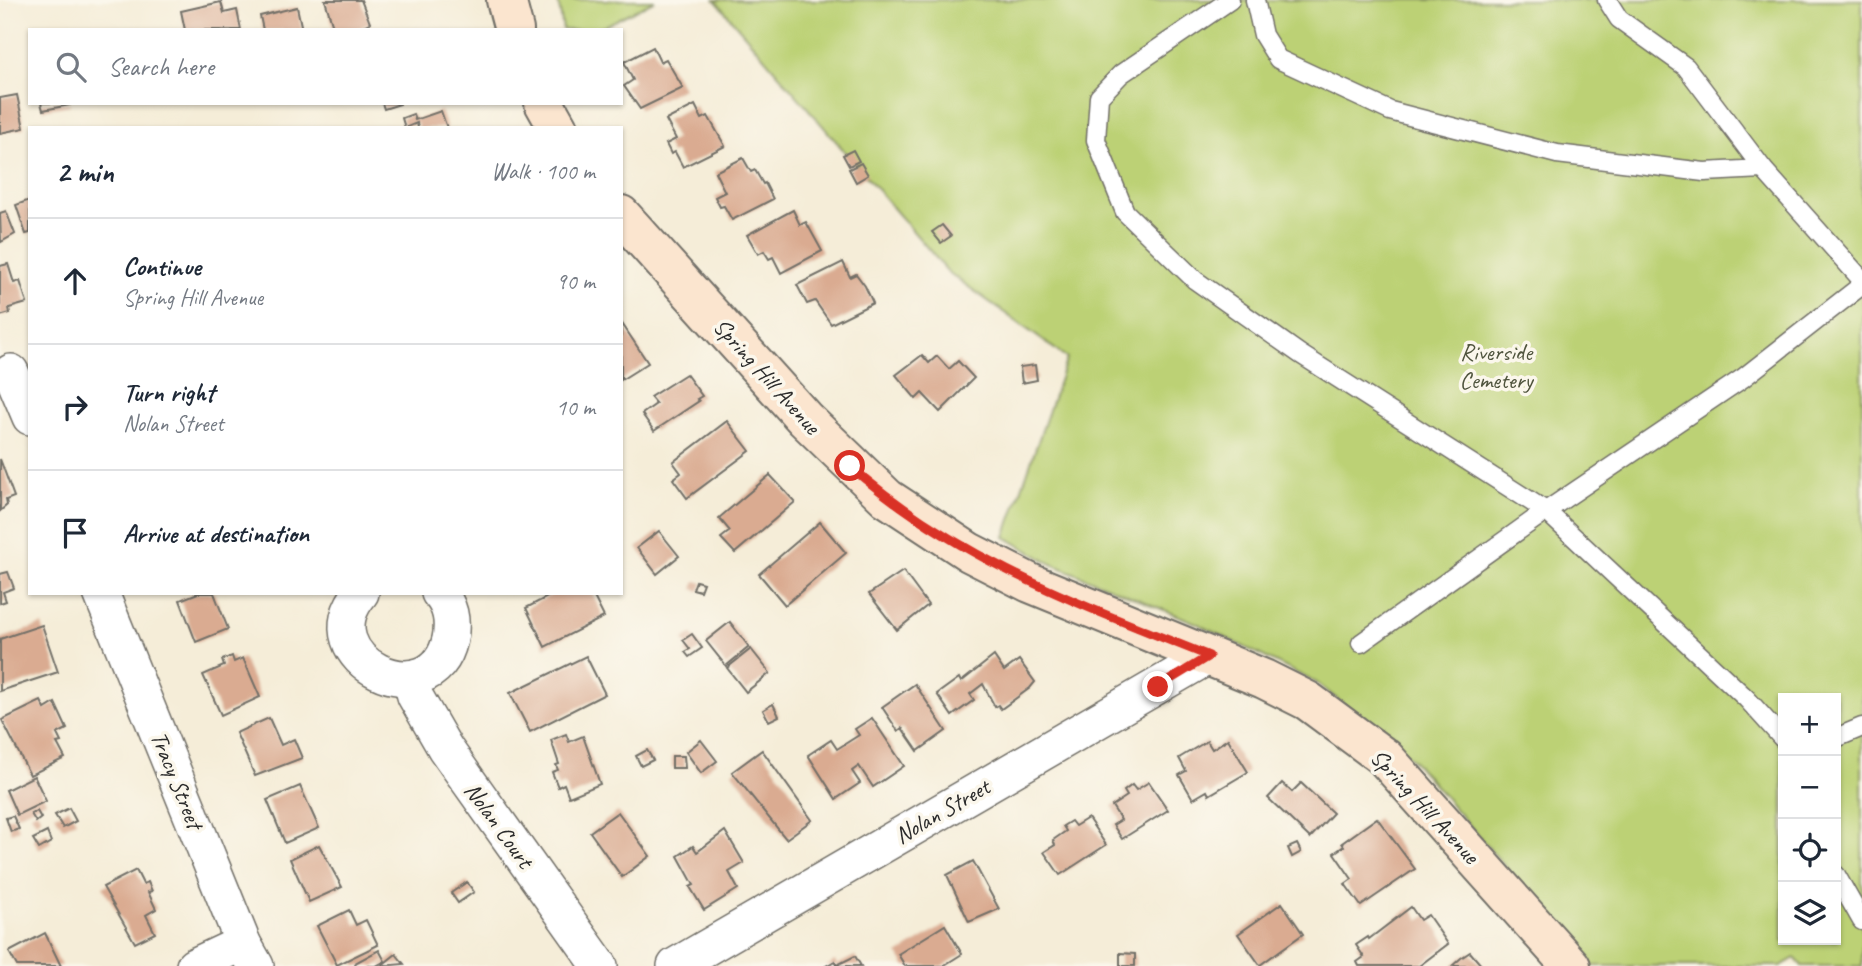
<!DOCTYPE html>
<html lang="en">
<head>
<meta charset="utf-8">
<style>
	:root { --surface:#fff; --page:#f6f6f7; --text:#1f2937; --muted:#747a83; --line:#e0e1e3 }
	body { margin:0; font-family:Caveat,sans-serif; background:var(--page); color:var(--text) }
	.controls { position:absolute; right:21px; bottom:21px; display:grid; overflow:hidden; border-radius:0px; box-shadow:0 2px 5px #0004 }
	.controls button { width:63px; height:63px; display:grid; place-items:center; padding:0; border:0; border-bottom:2px solid var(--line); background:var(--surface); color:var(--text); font:35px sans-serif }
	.stop { position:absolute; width:21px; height:21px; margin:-16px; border:5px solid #d93025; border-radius:50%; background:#fff }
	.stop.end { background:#d93025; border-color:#fff; box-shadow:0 2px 7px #0008 }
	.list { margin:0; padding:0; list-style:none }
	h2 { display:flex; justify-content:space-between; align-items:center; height:91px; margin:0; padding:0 28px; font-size:30px }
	h2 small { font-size:23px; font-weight:400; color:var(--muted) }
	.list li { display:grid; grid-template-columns:46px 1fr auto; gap:21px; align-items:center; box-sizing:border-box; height:126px; padding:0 28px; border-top:2px solid var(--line) }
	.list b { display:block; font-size:26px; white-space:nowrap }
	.list p { margin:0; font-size:23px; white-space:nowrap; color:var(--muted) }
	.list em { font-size:23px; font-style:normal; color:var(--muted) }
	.icon { flex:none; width:38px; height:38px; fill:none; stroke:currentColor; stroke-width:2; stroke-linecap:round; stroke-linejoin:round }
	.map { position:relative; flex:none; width:1862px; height:966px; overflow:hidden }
	.search { position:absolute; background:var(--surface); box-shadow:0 2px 5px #0004; left:28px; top:28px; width:595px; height:77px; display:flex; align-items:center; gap:18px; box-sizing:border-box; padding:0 24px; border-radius:0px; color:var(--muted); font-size:26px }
	.panel { position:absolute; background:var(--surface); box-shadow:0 2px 5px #0004; left:28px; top:126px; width:595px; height:469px; border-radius:0px }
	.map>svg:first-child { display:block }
</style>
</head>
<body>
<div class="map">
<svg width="1862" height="966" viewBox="0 0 1862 966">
	<rect width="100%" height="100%" fill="#fbf7ec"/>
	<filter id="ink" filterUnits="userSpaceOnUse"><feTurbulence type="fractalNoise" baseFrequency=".0143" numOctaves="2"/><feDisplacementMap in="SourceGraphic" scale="14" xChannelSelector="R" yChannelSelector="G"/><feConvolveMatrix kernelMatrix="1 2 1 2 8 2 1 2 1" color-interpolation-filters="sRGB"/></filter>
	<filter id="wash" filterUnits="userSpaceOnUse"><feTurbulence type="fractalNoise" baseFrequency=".00686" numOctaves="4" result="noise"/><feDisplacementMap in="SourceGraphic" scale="28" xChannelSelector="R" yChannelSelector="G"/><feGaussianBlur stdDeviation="1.57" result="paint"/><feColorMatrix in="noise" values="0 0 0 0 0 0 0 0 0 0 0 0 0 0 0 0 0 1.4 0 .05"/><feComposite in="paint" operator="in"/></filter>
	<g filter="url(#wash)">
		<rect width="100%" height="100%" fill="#f5edd8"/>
		<g fill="#bcd174" stroke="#747e50" stroke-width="2" fill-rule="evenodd">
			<polygon points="558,0 655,0 597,30 563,30"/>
			<path d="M715,0H1862V966H1802L1795,958L1781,966H1591L1411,758L1317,683L1196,623L1052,564L1005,537L1067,358L948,272ZM1783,698H1836V940H1783Z"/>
		</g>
		<g id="blocks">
			<g fill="#daab91">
				<polygon points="325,0 361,0 370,23 355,30 334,30"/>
				<polygon points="221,2 224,13 237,10 241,30 185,30 181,11"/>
				<polygon points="297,7 302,30 263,30 260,16"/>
				<polygon points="653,47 660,62 666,59 683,88 640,109 624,86 633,80 624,62"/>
				<polygon points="17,95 24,128 0,133 0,98"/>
				<polygon points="41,103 70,103 70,105 43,110"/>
				<polygon points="382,103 400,103 400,104 384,109"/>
				<polygon points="695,105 702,119 708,116 725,146 683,167 675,152 671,154 666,144 676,139 666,120"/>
				<polygon points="441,111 447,128 418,128 417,123 405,128 402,118 413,114 415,120"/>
				<polygon points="853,150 859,161 849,166 843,155"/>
				<polygon points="743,158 751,172 755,170 763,184 765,183 773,199 732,220 724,206 720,207 715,197 725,192 715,172"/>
				<polygon points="861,163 868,175 856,182 849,169"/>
				<polygon points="30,200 30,233 26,234 16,205"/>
				<polygon points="793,210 800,225 806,222 822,251 781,273 773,257 769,259 764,251 758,254 747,235"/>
				<polygon points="6,211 15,234 1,242 0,213"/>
				<polygon points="942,225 951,236 941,243 932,232"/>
				<polygon points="843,262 850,277 856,274 865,286 873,303 831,324 815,301 807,304 797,285"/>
				<polygon points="8,264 14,283 20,281 27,303 9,308 10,313 0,316 0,266"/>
				<polygon points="621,322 648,363 621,380"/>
				<polygon points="922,355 929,363 937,356 949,369 958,361 974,378 940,412 922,393 916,399 896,375"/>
				<polygon points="1035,365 1037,380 1022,383 1020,367"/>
				<polygon points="686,374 702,396 697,399 699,401 654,431 642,414 656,404 650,397"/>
				<polygon points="727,421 750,451 687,498 673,479 681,473 673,462"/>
				<polygon points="0,459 14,497 6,500 7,505 0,511"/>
				<polygon points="770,475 795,502 735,553 721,538 730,531 719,518"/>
				<polygon points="820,522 846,553 785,605 759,574"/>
				<polygon points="659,531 679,556 657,574 637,548"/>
				<polygon points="903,571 928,605 897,630 869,594"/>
				<polygon points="8,572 14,588 3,592 6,601 0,603 0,574"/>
				<polygon points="696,581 703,583 700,591 693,589"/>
				<polygon points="198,593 214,593 228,629 196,642 180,600"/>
				<polygon points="555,593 592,593 604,617 545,647 526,608"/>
				<polygon points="730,622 749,647 726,666 706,641"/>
				<polygon points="42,625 58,672 0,691 0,639"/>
				<polygon points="692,634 702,648 689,657 685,652 690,649 683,640"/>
				<polygon points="751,649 770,673 746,692 727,668"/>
				<polygon points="232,656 234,662 243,658 260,697 221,715 203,675 224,666 222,660"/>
				<polygon points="586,656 605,694 530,732 510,693"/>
				<polygon points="994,656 1004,671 1019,660 1035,682 1030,688 1001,709 998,705 995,707 983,684 970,694 974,700 952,716 937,694 959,678 961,682"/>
				<polygon points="915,684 946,731 918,751 902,728 898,731 882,707"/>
				<polygon points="41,701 45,709 55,703 67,729 57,734 61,742 57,743 65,758 30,775 2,720"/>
				<polygon points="773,704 779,716 769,721 763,710"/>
				<polygon points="269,718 281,745 294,739 302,758 255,776 236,733"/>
				<polygon points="872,718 904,766 873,787 859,766 852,771 860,783 836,799 808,755 831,740 837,749 859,735 855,729"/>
				<polygon points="566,734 569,742 583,736 600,784 569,797 564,784 558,787 552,772 558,770 556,765 559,764 551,740"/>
				<polygon points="1228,739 1248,772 1209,795 1207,791 1193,799 1179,775 1186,771 1179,758 1207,741 1212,749"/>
				<polygon points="701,740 717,761 701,773 686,752"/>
				<polygon points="647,750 653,760 641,766 636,756"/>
				<polygon points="762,750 812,820 786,839 732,772"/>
				<polygon points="672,756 684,756 685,768 672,768"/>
				<polygon points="34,776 46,801 17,815 6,790"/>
				<polygon points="1149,782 1168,810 1122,839 1113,825 1121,820 1112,806 1127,796 1124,791 1132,785 1136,790"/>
				<polygon points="1282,783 1292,792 1301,783 1333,813 1310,838 1268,798"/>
				<polygon points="300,786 319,828 285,843 267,800"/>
				<polygon points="69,808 76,821 63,828 55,815"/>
				<polygon points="37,811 41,818 36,822 31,814"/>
				<polygon points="618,812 650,856 622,877 590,832"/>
				<polygon points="13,816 19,829 11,832 6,818"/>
				<polygon points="1088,818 1106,845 1060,875 1044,852 1055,845 1053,840 1066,831 1063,826 1071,821 1075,826"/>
				<polygon points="1377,818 1415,869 1361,906 1345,884 1352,879 1334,853 1344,846 1342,843"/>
				<polygon points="725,831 744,863 729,872 738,889 704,910 690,887 694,885 678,856 693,846 697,852"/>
				<polygon points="47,832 51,842 39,849 33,839"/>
				<polygon points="1297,844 1301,852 1292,857 1288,848"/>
				<polygon points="319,845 342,887 309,902 290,859"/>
				<polygon points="973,861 999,909 969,922 947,875"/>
				<polygon points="136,870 143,884 148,882 152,891 148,892 156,909 146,915 155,933 135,943 103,887"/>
				<polygon points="467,882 474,892 458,903 451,893"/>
				<polygon points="1282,903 1303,934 1260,965 1238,934"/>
				<polygon points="1411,907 1420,920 1428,915 1448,944 1419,966 1359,966 1357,962 1364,957 1356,945 1368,937 1369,939"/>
				<polygon points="349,910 356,925 366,920 378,945 337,965 317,926"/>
				<polygon points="945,925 962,954 943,966 905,966 898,954"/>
				<polygon points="45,933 61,966 17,966 9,952"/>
				<polygon points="379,950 385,961 376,966 356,966 355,963"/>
				<polygon points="1470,952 1482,966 1452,966 1461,958"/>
				<polygon points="1120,953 1135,954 1135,966 1120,966"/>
				<polygon points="396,954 404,964 381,966"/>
				<polygon points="855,956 861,966 826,966 835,961 837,965"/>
			</g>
		</g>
	</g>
	<g filter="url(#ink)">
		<use href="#blocks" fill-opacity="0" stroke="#726f68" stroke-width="2"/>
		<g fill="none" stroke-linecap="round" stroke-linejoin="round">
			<defs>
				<g id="lane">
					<polyline points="1230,0 1121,74 1099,97 1096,140 1125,212 1195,280 1300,354 1546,511 1361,643"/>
					<polyline points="1255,0 1263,35 1278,59 1390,111 1557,154 1704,172 1763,169 1686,67 1619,19 1607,0"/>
					<polyline points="1763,169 1862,280"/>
					<polyline points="1836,738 1862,727"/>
					<polyline points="1783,739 1747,699 1546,511 1743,378 1862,285"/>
					<polyline points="1836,875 1862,921"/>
				</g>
				<g id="street">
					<polyline points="11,372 30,417"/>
					<polyline points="101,593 243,943 256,966"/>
					<path d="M361,593C305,659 433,720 450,639C453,623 451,606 439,593"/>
					<polyline points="410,678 415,696 445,748 600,966"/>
					<polyline points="194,966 243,943"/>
					<polyline points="675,966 1209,656"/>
				</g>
				<g id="secondary">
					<polyline points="506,0 514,30"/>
					<polyline points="544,103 558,128"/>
					<polyline points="621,215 805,419 887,498 969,552 1030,583 1264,679 1308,701 1385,758 1571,966"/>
				</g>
			</defs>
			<use href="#lane" stroke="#726f68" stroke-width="21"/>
			<use href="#street" stroke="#726f68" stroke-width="38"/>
			<use href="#secondary" stroke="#726f68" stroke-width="42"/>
			<use href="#lane" stroke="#fff" stroke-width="18"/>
			<use href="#street" stroke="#fff" stroke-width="35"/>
			<use href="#secondary" stroke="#fbe5cf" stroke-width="38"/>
		</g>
	</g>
	<g fill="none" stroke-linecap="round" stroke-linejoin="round" filter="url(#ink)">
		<path stroke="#d93025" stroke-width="9" d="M850,466C957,560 1079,604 1209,656L1158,687"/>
	</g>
	<g text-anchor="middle" stroke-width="7" stroke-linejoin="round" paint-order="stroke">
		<g font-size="24" fill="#4f543d" stroke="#fbf7ec">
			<text x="1496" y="360">Riverside<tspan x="1496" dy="28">Cemetery</tspan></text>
		</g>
		<g font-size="24" fill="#2b2b2b" stroke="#fbf7ec">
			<text transform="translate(767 376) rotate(48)" y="8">Spring Hill Avenue</text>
			<text transform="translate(177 780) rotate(68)" y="8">Tracy Street</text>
			<text transform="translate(1425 806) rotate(47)" y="8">Spring Hill Avenue</text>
			<text transform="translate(942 811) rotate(-30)" y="8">Nolan Street</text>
			<text transform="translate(499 825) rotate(54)" y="8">Nolan Court</text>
		</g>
	</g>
</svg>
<div class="controls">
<button>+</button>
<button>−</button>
<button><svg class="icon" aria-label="locate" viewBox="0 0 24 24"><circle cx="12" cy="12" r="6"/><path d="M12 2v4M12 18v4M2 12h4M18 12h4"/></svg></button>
<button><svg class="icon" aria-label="layers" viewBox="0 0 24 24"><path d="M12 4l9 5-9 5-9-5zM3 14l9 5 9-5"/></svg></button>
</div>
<div class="stop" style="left:850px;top:466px"></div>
<div class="stop end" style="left:1158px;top:687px"></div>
<div class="search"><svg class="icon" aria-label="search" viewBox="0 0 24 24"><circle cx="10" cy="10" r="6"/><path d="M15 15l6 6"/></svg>Search here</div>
<section class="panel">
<h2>2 min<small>Walk · 100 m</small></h2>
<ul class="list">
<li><svg class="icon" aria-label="ahead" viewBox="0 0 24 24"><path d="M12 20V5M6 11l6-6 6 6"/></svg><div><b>Continue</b><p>Spring Hill Avenue</p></div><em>90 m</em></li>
<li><svg class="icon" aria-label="right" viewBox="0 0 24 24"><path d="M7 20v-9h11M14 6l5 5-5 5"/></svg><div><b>Turn right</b><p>Nolan Street</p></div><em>10 m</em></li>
<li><svg class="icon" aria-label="arrive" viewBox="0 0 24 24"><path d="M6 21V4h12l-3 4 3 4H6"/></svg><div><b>Arrive at destination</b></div></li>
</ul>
</section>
</div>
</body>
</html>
